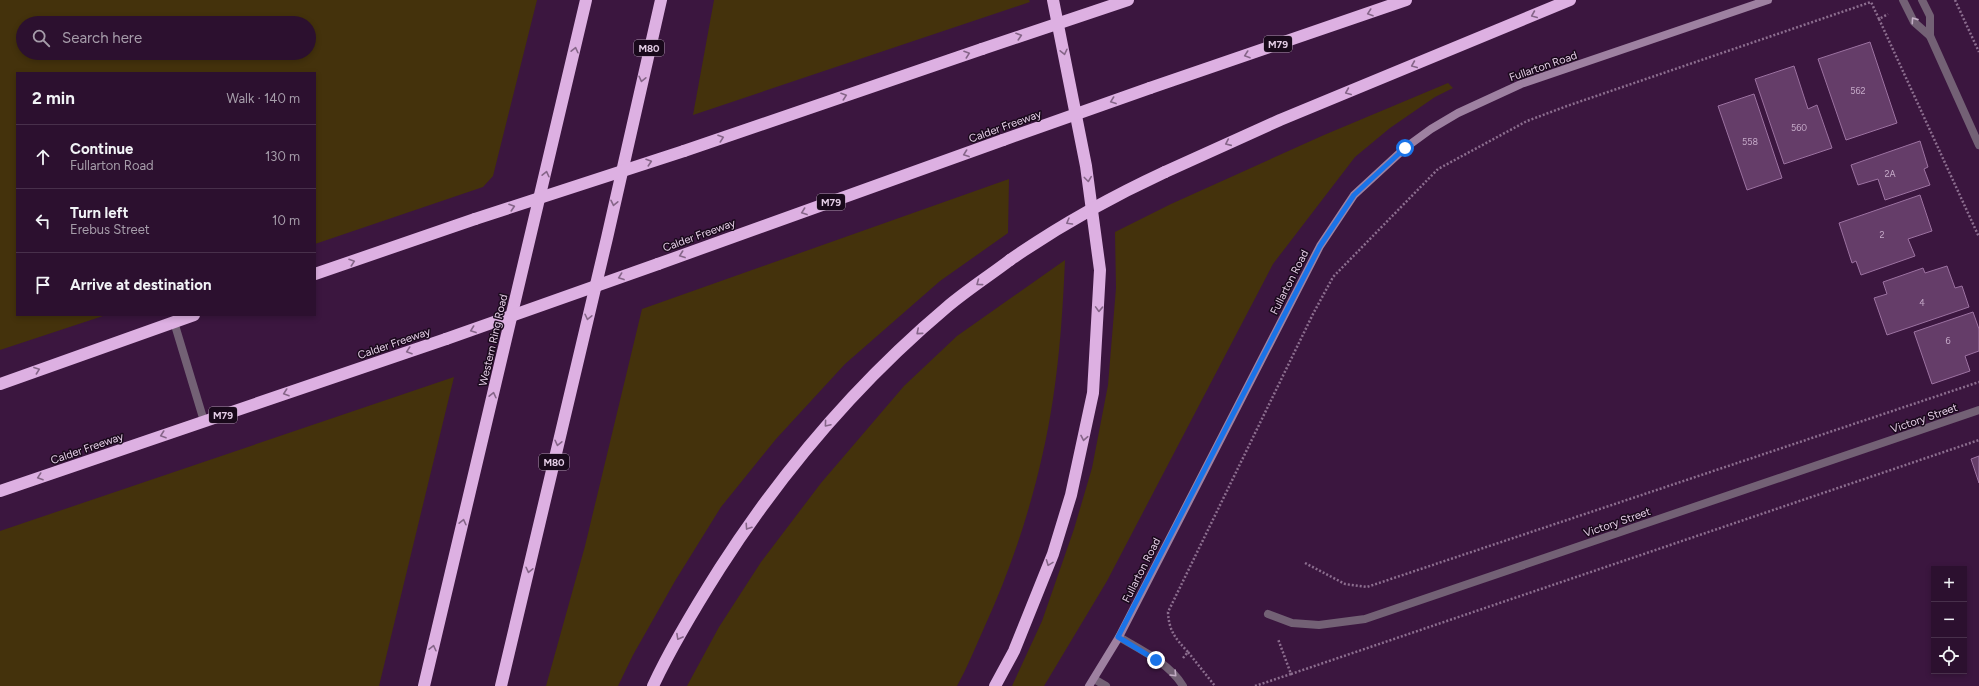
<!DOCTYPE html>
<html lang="en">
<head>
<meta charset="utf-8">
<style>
	:root { --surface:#2c102f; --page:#341937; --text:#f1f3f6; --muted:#a69daa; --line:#48304b }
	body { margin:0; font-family:Figtree,sans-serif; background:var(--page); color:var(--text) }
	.controls { position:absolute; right:12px; bottom:12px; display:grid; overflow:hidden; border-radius:0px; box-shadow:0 2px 6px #0003 }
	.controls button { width:36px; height:36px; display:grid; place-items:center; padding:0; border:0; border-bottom:1px solid var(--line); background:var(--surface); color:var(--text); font:20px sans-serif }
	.stop { position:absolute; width:12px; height:12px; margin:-9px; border:3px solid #1a73e8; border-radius:50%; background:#fff }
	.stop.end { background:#1a73e8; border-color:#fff; box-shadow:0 1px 4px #0008 }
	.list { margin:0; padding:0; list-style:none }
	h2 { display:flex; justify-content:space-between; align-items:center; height:52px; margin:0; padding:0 16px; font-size:17px }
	h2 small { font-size:13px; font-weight:400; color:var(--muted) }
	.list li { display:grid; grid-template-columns:26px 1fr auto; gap:12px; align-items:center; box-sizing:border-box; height:64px; padding:0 16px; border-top:1px solid var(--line) }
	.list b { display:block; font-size:15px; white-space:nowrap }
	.list p { margin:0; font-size:13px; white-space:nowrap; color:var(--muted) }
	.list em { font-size:13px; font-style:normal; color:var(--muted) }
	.icon { flex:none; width:22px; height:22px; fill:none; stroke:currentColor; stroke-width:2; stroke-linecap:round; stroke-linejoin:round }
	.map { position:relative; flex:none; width:1979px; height:686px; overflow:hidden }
	.search { position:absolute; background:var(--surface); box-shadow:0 2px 6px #0003; left:16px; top:16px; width:300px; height:44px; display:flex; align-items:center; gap:10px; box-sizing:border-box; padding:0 14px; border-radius:22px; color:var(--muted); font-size:15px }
	.panel { position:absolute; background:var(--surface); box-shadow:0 2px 6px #0003; left:16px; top:72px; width:300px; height:244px; border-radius:0px }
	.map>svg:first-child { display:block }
</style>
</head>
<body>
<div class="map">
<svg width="1979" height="686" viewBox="0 0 1979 686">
	<rect width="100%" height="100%" fill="#3b163f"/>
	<g fill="#44320c" fill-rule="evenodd">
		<path d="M0,0H537L493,176L483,187L315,244V73H17V315H106L0,350ZM23,23H309V53H23Z"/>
		<polygon points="714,0 1029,0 1030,2 693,115"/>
		<polygon points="1448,83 1453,88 1435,97 1390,128 1355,157 1273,264 1107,581 1044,686 1012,686 1042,621 1074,529 1092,468 1108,385 1116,288 1115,232 1171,204 1324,135"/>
		<polygon points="1009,179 1008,233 940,281 845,364 776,439 721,507 675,581 633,655 618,686 546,686 585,546 642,309"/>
		<path d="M1065,260C1063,307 1060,353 1053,399C1041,478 1017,556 984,628C975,648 967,668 957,686H687L719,627L761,562L821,483L904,386L957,336Z"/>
		<polygon points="454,377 379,686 0,686 0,531"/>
	</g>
	<g fill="#653d69" stroke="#9c72a1">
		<polygon points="1870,42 1897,123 1846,140 1818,59"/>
		<polygon points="1794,66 1808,109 1817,105 1832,148 1784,164 1755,79"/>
		<polygon points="1754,94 1782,178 1747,190 1718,106"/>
		<polygon points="1920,141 1928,167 1924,169 1930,185 1885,200 1878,179 1858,185 1851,165"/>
		<polygon points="1920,195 1932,231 1908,239 1915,256 1861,275 1856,261 1852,263 1839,223"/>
		<polygon points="1947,266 1955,288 1962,286 1969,307 1887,335 1874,298 1887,294 1883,282 1923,268 1925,273"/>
		<polygon points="1973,312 1979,329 1979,351 1965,356 1970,371 1932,384 1914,332"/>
		<polygon points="1979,456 1979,483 1971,459"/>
	</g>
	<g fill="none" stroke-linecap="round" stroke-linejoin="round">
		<g stroke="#8c6e8f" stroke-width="2.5" stroke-dasharray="2 2" stroke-linecap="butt">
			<polyline points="1955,0 1979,52"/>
			<polyline points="1879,19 1979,237"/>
			<polyline points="1305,563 1345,584 1367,587 1979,382"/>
			<path d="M1188,652C1175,638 1169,631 1168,612L1313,314L1333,277L1438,169L1527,121L1567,106L1871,2L1879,19L1888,14"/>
			<polyline points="1183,658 1188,652 1215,686"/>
			<polyline points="1291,674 1979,440"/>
			<polyline points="1255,686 1291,674 1278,639"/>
		</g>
		<polyline stroke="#736175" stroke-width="8" points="174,322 204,421"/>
		<g stroke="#736175" stroke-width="8">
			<polyline points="1903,0 1914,22 1930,36"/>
			<polyline points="1922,0 1930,16 1930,36 1979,145"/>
			<polyline points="1268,614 1292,623 1319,625 1365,619 1979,410"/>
			<path d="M1119,637C1141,650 1169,663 1183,686"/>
			<polyline points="1094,679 1106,686"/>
		</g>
		<polyline stroke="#9e81a1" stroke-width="8" points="1089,686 1119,637 1320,246 1354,195 1405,148 1431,129 1458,113 1521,84 1768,0"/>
		<g stroke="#ddb0e2" stroke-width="12">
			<polyline points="1150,88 1406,0"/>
			<polyline points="684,151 982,49"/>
			<polyline points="1165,172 1280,120 1570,0"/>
			<polyline points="658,264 1003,140"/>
			<polyline points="315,274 475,219"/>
			<polyline points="0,384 194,315"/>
			<polyline points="0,491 446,339"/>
			<polyline points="424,686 586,0"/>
			<polyline points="501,686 607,238 661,0"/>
			<path d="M653,686C672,645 696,606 720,568C783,470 858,382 947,307C967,290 989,276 1010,260"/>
			<polyline points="995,686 1014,651 1053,554 1071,495 1093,393 1100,270 1086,166 1053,0"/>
		</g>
		<g stroke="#ddb0e2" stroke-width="12">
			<polyline points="982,49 1128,0"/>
			<polyline points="1003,140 1150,88"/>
			<polyline points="475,219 684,151"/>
			<path d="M1010,260C1059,226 1111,197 1165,172"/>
			<polyline points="446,339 658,264"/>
		</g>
	</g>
	<defs><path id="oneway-chevron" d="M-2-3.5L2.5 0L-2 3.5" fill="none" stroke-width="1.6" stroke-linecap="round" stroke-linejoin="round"/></defs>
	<g stroke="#856588">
		<use href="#oneway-chevron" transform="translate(1370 13) rotate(161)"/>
		<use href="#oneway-chevron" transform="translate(1534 15) rotate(157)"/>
		<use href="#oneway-chevron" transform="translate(1019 36) rotate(-18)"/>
		<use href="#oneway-chevron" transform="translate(575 50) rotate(-77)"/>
		<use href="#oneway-chevron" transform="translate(1064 52) rotate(77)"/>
		<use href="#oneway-chevron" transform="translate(967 54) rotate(-19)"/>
		<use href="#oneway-chevron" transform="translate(1247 55) rotate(161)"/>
		<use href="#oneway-chevron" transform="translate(1414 65) rotate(157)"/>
		<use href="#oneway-chevron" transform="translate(642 79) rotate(103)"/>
		<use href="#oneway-chevron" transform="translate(1348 92) rotate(157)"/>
		<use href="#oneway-chevron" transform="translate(844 96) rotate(-19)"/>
		<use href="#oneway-chevron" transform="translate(1113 101) rotate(160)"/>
		<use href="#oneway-chevron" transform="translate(721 138) rotate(-19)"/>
		<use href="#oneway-chevron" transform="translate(1228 143) rotate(156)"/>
		<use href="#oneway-chevron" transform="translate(966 154) rotate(160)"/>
		<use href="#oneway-chevron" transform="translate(649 162) rotate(-18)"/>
		<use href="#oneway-chevron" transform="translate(546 174) rotate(-77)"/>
		<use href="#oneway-chevron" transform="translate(1088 179) rotate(83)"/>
		<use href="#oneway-chevron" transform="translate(614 203) rotate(102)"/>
		<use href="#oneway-chevron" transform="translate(512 207) rotate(-18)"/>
		<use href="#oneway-chevron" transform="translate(804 212) rotate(160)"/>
		<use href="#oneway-chevron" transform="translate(1069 222) rotate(150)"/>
		<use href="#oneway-chevron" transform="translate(682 255) rotate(160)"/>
		<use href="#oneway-chevron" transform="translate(352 262) rotate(-19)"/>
		<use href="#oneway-chevron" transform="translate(621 277) rotate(160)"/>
		<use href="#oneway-chevron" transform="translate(979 283) rotate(143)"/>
		<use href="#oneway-chevron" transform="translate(1099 309) rotate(92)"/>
		<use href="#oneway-chevron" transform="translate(588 317) rotate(103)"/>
		<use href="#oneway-chevron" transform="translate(473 330) rotate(160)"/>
		<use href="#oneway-chevron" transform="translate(919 332) rotate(139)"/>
		<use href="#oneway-chevron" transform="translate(409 351) rotate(161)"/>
		<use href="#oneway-chevron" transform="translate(37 370) rotate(-20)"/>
		<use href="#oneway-chevron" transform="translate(286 393) rotate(161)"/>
		<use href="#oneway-chevron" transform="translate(493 395) rotate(-77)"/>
		<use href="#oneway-chevron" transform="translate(827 424) rotate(130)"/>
		<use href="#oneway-chevron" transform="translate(163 435) rotate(161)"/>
		<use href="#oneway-chevron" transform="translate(1084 438) rotate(101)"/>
		<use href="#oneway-chevron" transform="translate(558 443) rotate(103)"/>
		<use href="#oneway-chevron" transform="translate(40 477) rotate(161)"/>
		<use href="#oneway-chevron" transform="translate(463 522) rotate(-77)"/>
		<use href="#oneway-chevron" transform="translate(748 527) rotate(124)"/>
		<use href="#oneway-chevron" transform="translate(1049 563) rotate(111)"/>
		<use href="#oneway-chevron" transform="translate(529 570) rotate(103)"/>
		<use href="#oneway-chevron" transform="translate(679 637) rotate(119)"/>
		<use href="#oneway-chevron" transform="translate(433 648) rotate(-77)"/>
	</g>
	<g stroke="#c3adc5">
		<use href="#oneway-chevron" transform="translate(1914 20) rotate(-125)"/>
		<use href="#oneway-chevron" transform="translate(1174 674) rotate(46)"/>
	</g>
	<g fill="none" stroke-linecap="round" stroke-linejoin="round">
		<polyline stroke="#1a73e8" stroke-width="5" points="1156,660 1118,637 1320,246 1354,195 1405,148"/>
	</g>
	<g text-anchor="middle" stroke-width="3" stroke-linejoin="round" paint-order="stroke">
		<g font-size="9" fill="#c5aac8">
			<text x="1858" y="94">562</text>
			<text x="1799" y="131">560</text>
			<text x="1750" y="145">558</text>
			<text x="1890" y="177">2A</text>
			<text x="1882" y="238">2</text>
			<text x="1922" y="306">4</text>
			<text x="1948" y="344">6</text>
		</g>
		<g fill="#19091b" stroke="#a893aa" stroke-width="1">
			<rect x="1264" y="36" width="28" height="16" rx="3"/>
			<rect x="634" y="40" width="30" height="16" rx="3"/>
			<rect x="817" y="194" width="28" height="16" rx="3"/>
			<rect x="209" y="407" width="28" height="16" rx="3"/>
			<rect x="539" y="454" width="30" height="16" rx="3"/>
		</g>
		<g font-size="10" font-weight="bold" fill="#e5cee7">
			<text x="1278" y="48">M79</text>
			<text x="649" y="52">M80</text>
			<text x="831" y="206">M79</text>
			<text x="223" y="419">M79</text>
			<text x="554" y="466">M80</text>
		</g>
		<g font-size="11" fill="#e5cee7" stroke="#19091b">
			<text transform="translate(1543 66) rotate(-19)" y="4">Fullarton Road</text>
			<text transform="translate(1005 126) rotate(-20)" y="4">Calder Freeway</text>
			<text transform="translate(699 235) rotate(-20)" y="4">Calder Freeway</text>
			<text transform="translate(1289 282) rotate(-63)" y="4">Fullarton Road</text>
			<text transform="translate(493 340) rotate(-77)" y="4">Western Ring Road</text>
			<text transform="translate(394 343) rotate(-19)" y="4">Calder Freeway</text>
			<text transform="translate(1924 418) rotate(-19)" y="4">Victory Street</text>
			<text transform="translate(87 448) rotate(-19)" y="4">Calder Freeway</text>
			<text transform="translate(1617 522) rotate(-19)" y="4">Victory Street</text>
			<text transform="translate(1141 570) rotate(-63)" y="4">Fullarton Road</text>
		</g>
	</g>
</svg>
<div class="controls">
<button>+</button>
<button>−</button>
<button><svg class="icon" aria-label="locate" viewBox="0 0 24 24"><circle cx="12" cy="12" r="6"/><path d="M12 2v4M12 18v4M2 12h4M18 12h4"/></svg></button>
</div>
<div class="stop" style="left:1405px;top:148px"></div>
<div class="stop end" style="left:1156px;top:660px"></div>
<div class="search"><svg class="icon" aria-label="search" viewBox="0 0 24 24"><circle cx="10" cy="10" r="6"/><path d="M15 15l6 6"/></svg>Search here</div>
<section class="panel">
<h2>2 min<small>Walk · 140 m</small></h2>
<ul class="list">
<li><svg class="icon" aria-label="ahead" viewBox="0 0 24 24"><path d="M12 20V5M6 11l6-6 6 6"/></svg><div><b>Continue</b><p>Fullarton Road</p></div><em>130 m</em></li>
<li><svg class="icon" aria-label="left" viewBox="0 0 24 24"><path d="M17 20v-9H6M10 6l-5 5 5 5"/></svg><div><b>Turn left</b><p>Erebus Street</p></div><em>10 m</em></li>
<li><svg class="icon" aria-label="arrive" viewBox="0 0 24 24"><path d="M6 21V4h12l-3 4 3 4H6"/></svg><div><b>Arrive at destination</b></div></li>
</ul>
</section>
</div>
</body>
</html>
